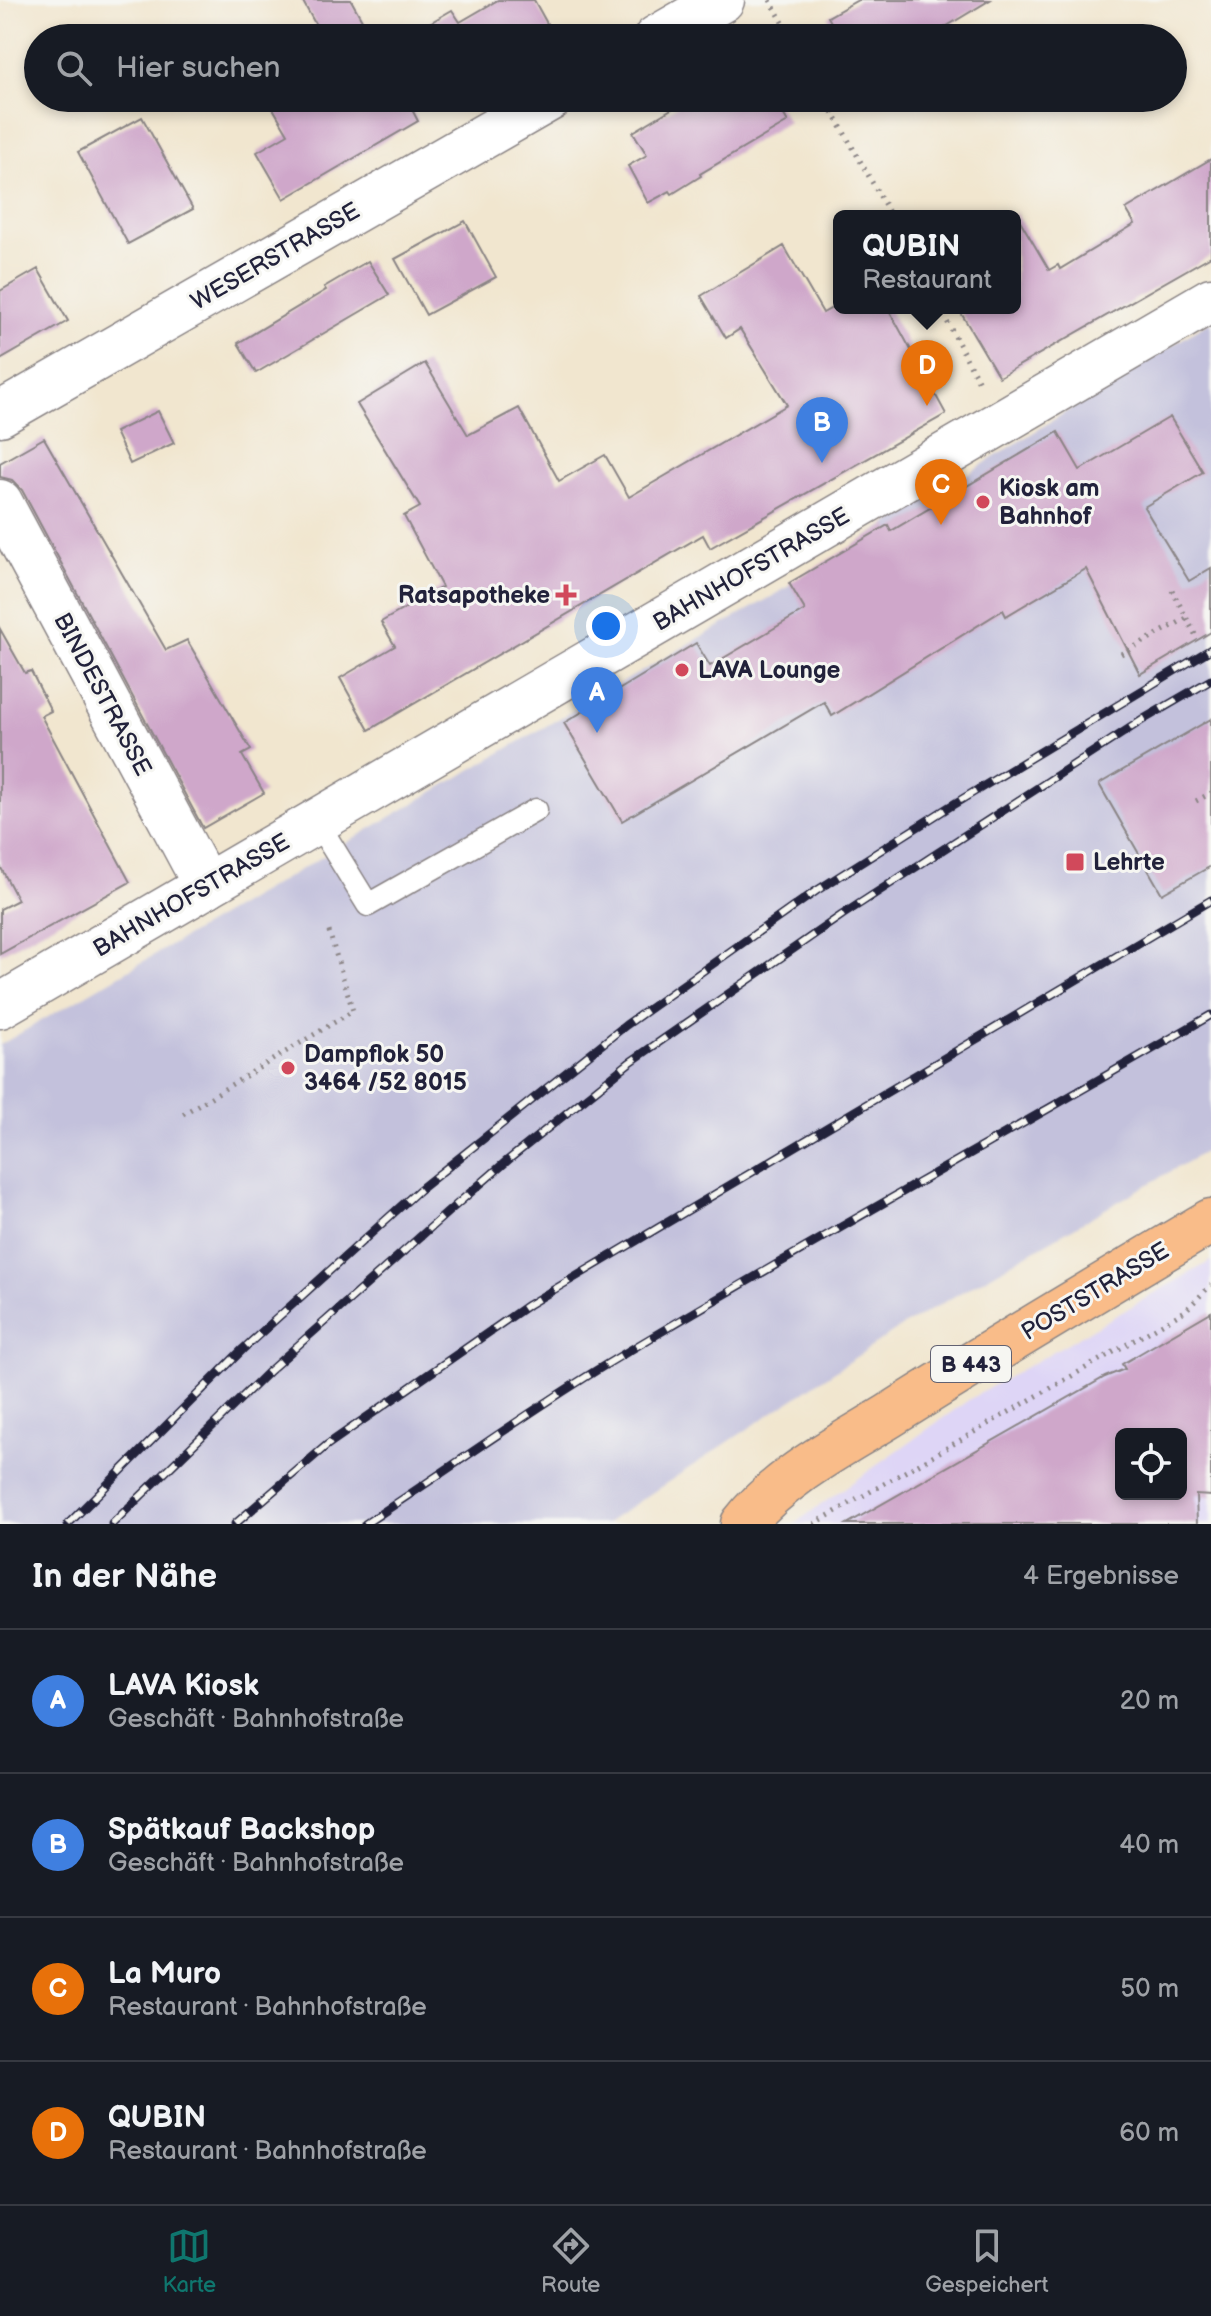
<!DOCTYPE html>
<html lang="de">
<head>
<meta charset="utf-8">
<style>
	:root { --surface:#171b24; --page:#242831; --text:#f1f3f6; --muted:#9ea1a6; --line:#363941; --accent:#0f766e }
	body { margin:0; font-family:"Balsamiq Sans",sans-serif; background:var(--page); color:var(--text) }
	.controls { position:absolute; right:24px; bottom:24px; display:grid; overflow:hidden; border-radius:12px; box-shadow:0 4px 12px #0003 }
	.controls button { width:72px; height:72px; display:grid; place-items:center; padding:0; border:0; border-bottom:2px solid var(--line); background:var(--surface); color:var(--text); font:40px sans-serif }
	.you { position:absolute; left:606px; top:626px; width:28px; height:28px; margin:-20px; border:6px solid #fff; border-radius:50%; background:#1a73e8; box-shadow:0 0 0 12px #1a73e833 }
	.badge { display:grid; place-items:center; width:52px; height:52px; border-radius:50%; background:var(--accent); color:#fff; font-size:26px; font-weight:700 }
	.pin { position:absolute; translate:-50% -66px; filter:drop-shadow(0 2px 4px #0008) }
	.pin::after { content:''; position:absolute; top:42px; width:28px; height:24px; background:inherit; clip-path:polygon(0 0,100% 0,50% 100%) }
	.popup { position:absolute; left:833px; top:210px; width:188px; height:104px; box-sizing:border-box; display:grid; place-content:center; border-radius:12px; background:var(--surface); filter:drop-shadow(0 2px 6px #0005); font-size:26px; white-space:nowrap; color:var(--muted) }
	.popup b { font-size:30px; color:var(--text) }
	.popup::after { content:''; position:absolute; left:50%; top:100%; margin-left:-16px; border:16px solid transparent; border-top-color:var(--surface) }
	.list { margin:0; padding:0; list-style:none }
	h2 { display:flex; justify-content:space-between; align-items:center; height:104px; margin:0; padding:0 32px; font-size:34px }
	h2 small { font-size:26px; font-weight:400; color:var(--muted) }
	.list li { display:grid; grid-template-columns:52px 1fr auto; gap:24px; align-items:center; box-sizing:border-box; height:144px; padding:0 32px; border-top:2px solid var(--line) }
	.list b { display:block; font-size:30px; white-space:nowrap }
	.list p { margin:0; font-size:26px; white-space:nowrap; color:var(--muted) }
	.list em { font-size:26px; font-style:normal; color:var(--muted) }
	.icon { flex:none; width:44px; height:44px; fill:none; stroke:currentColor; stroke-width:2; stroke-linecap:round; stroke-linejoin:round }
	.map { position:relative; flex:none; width:1211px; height:1524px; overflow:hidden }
	.search { position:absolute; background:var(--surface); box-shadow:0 4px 12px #0003; left:24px; right:24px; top:24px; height:88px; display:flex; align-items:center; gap:20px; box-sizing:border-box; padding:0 28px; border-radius:44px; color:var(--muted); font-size:30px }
	.sheet { height:680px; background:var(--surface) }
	nav { display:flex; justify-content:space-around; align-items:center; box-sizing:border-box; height:112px; border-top:2px solid var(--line); background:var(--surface); font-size:22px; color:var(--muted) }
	nav a { display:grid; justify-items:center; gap:4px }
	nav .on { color:var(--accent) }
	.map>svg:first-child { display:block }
</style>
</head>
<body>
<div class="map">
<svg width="1211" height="1524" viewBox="0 0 1211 1524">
	<rect width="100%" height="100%" fill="#f6f6f2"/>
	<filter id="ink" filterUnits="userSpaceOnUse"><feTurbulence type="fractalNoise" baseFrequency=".0125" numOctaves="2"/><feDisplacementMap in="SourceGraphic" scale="16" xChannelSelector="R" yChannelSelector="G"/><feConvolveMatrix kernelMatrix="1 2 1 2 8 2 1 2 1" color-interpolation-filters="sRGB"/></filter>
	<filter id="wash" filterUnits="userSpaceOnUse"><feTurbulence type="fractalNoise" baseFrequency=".006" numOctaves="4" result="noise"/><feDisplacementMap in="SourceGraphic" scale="32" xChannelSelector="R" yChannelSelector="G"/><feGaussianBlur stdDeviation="1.8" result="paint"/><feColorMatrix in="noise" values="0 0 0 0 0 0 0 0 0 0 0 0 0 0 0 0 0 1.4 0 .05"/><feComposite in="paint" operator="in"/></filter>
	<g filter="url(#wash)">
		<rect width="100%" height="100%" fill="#f1e6cf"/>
		<path fill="#ded5f6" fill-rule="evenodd" d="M1211,1261V1524H794L970,1399ZM1121,1434H1181V1494H1121Z"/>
		<polygon fill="#c3c1dc" points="1211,321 1211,1148 901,1327 605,1524 0,1524 0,1045 560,718 778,593"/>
		<g id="blocks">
			<g fill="#cfa7ca" fill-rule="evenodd">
				<polygon points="302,0 351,0 372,38 323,38"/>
				<polygon points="498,0 534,0 555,38 404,38 452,10 460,22"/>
				<polygon points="858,0 990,0 927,38 840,38 828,17"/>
				<polygon points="278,98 406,98 418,121 284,199 257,152 288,134 270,103"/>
				<polygon points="690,98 774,98 788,122 700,174 701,176 672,194 670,191 648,203 628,166 647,155 633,132"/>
				<polygon points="142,117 193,209 128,244 78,152"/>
				<polygon points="1211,159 1211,256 999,377 958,308 1015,308 1015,212 1049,270 1058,265 1060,269 1135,224 1126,209"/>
				<polygon points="465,221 496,277 426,315 395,259"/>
				<polygon points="784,246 823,313 832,308 888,308 946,414 710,548 703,535 369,730 340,678 395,646 381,622 442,587 404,516 420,507 357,404 425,363 468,435 519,408 559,481 605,455 629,497 787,405 740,329 726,338 701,296"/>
				<polygon points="368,261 389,295 256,373 238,343 326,290 324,287"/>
				<polygon points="38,269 68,321 0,360 0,291"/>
				<polygon points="158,411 174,443 130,464 115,432"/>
				<polygon points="1170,417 1203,472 1144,507 1189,581 1211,568 1211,632 1140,674 1086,569 1006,616 1003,610 832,716 824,702 622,821 564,723 696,643 710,666 805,610 789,583 888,525 891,531 1058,432 1080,470"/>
				<polygon points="44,438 166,650 187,640 251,750 242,755 264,793 203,828 22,490 12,480 0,477 0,463"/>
				<polygon points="0,629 25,673 31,671 51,711 41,716 130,882 0,954 0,909 18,900 0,866"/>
				<polygon points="1211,719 1211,866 1162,894 1099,784"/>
				<path d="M1211,1312V1496L1196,1495L1197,1524H847L1105,1377L1125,1369L1122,1364ZM1121,1434H1181V1494H1121Z"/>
			</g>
		</g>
	</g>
	<g filter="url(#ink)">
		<use href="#blocks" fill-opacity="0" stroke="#8a8485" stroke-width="2"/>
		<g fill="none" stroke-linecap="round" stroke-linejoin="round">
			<defs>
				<polyline id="service" points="317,822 368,905 536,810"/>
				<g id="minor">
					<polyline points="656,38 722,0"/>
					<polyline points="0,414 551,98"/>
					<polyline points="0,502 206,886"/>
					<polyline points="0,1006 1211,300"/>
				</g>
				<path id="primary" d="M743,1524C778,1478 840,1446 889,1416C995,1349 1103,1285 1211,1221"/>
			</defs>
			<use href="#service" stroke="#8a8485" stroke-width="25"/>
			<use href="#minor" stroke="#8a8485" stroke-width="47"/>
			<use href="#primary" stroke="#8a8485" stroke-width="47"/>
			<g stroke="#8a8485" stroke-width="5" stroke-dasharray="2 6" stroke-linecap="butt">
				<polyline points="770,0 792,38"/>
				<polyline points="825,98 891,216"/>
				<polyline points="940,308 980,384"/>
				<polyline points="1172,590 1198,640"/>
				<polyline points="1121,654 1187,618"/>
				<polyline points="1196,801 1211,793"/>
				<polyline points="183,1114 353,1011 328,928"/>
				<polyline points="814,1524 1185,1311 1211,1285"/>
			</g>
			<use href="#service" stroke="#fff" stroke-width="22"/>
			<use href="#minor" stroke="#fff" stroke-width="44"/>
			<use href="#primary" stroke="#f9bc89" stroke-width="44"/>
			<defs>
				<g id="rail">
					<polyline points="68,1524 243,1349 419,1190 626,1025 816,891 949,807 1211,649"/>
					<polyline points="112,1524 268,1372 448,1212 508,1160 629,1063 842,915 1144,719 1211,680"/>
					<polyline points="235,1524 327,1445 528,1305 1211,900"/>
					<path d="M365,1524C443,1473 518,1419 597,1370C799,1248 1007,1134 1211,1015"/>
				</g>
			</defs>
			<use href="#rail" stroke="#22223b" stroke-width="9"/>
			<use href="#rail" stroke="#f6f6f2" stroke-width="6" stroke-dasharray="18" stroke-linecap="butt"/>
		</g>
	</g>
	<g fill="#d1495b" stroke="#f6f6f2" stroke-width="3">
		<circle cx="983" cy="502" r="8"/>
		<path d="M562 583h8v8h8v8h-8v8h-8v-8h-8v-8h8z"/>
		<circle cx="682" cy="670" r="8"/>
		<rect x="1065" y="852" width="20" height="20" rx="4"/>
		<circle cx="288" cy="1068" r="8"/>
	</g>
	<g text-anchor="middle" stroke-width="6" stroke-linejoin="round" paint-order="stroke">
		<rect fill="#f6f6f2" stroke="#626272" stroke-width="2" x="931" y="1346" width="80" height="36" rx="6"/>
		<g font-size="22" font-weight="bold" fill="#22223b">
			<text x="971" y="1372">B 443</text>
		</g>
		<g font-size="24" fill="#22223b" stroke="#f6f6f2">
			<text transform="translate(275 256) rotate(-30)" y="8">WESERSTRASSE</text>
			<text transform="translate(751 569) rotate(-30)" y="8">BAHNHOFSTRASSE</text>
			<text transform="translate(103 694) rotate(62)" y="8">BINDESTRASSE</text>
			<text transform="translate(191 895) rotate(-30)" y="8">BAHNHOFSTRASSE</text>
			<text transform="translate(1095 1291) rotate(-31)" y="8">POSTSTRASSE</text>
		</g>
		<g font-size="24" font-weight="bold" fill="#22223b" stroke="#f6f6f2" text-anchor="start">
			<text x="999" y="496">Kiosk am<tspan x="999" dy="28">Bahnhof</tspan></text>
			<text x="550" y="603" text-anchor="end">Ratsapotheke</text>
			<text x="698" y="678">LAVA Lounge</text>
			<text x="1093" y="870">Lehrte</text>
			<text x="304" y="1062">Dampflok 50<tspan x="304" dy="28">3464 /52 8015</tspan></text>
		</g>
	</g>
</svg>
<div class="controls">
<button><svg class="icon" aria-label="locate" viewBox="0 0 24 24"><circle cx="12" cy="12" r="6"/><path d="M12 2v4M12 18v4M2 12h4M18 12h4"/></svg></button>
</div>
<div class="you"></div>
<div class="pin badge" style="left:597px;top:733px;background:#3f7fe0">A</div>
<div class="pin badge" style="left:822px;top:463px;background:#3f7fe0">B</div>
<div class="pin badge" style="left:941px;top:525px;background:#e8710a">C</div>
<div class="pin badge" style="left:927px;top:406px;background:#e8710a">D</div>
<div class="popup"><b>QUBIN</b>Restaurant</div>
<div class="search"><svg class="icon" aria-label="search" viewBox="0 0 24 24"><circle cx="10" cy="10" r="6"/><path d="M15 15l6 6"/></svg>Hier suchen</div>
</div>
<section class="sheet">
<h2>In der Nähe<small>4 Ergebnisse</small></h2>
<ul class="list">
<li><span class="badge" style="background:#3f7fe0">A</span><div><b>LAVA Kiosk</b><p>Geschäft · Bahnhofstraße</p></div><em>20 m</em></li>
<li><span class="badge" style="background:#3f7fe0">B</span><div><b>Spätkauf Backshop</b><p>Geschäft · Bahnhofstraße</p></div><em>40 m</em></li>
<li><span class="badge" style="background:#e8710a">C</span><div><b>La Muro</b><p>Restaurant · Bahnhofstraße</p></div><em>50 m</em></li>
<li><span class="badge" style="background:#e8710a">D</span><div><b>QUBIN</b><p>Restaurant · Bahnhofstraße</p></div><em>60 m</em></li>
</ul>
</section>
<nav>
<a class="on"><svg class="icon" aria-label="map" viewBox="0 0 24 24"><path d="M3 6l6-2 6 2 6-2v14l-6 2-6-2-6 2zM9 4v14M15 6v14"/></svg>Karte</a>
<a><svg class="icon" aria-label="directions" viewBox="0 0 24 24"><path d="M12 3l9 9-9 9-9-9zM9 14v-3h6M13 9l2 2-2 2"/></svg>Route</a>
<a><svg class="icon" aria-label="saved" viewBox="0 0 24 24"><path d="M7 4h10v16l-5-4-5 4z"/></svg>Gespeichert</a>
</nav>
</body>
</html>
